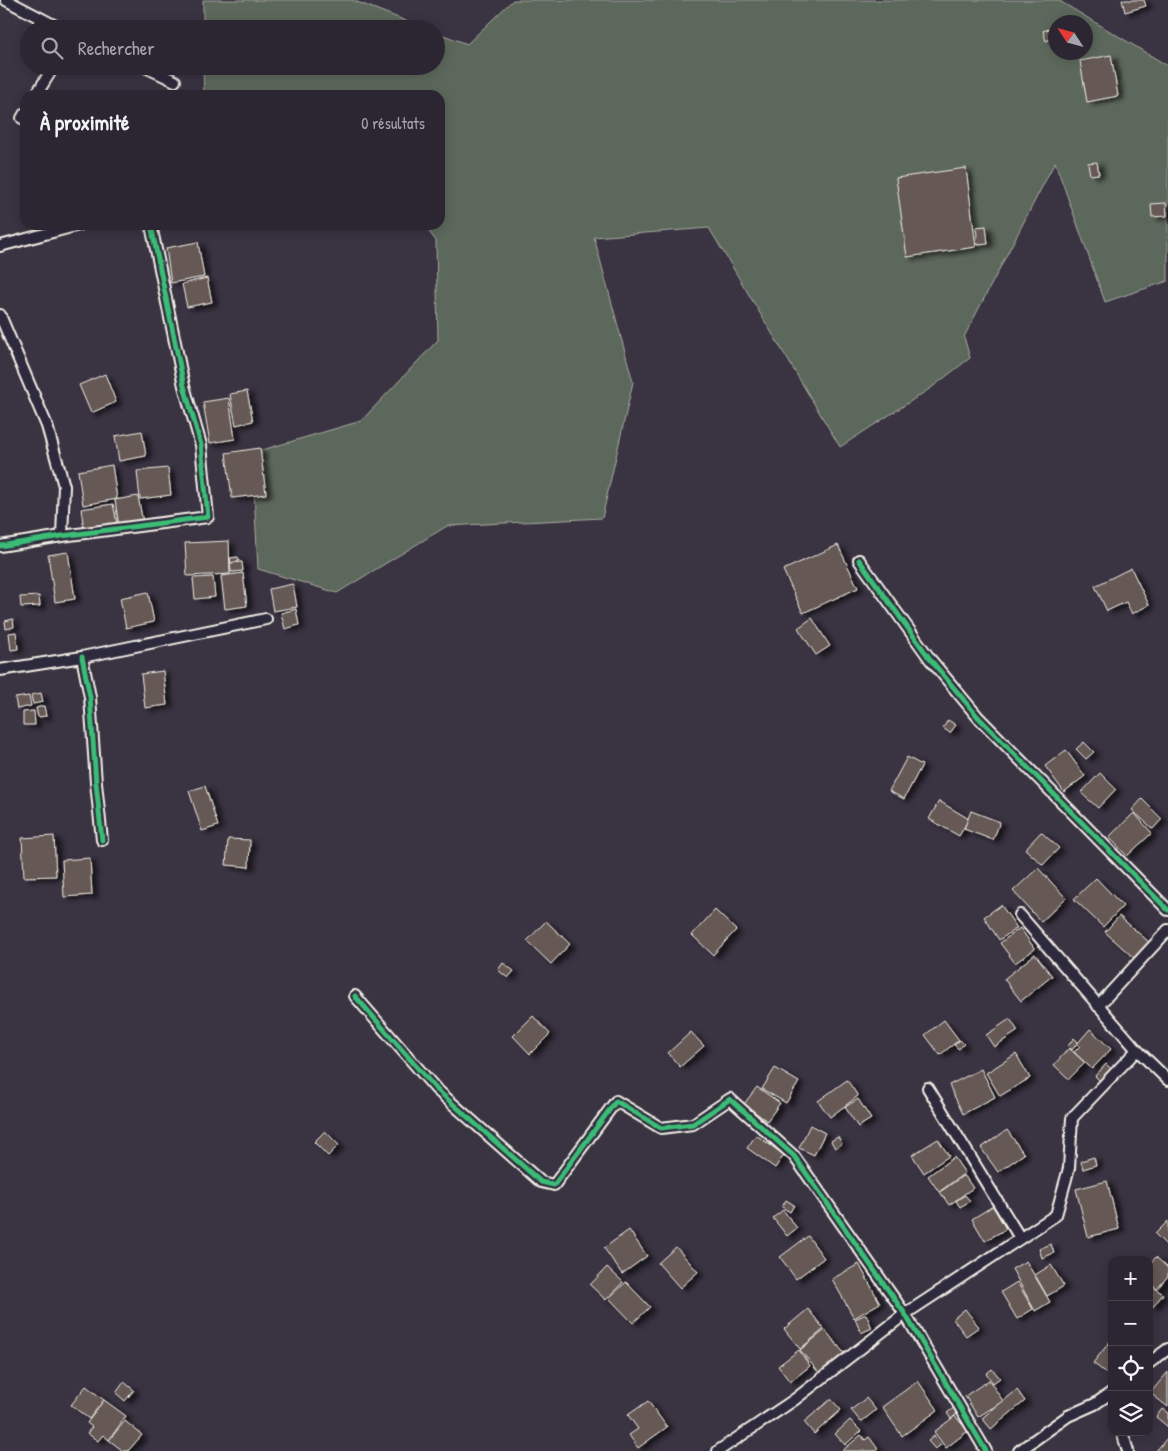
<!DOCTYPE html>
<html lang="fr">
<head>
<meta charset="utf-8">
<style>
	:root { --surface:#2c2632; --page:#342e3a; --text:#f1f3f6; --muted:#a6a5ac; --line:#48434d }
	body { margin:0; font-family:"Patrick Hand",sans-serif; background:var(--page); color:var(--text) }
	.controls { position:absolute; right:15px; bottom:15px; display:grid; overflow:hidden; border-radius:10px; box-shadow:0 2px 12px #0003 }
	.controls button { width:45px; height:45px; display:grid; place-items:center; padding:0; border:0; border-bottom:1px solid var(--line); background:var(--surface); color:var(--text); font:25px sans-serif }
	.compass { position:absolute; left:1048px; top:15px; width:45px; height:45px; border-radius:50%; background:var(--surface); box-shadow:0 2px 12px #0003; rotate:306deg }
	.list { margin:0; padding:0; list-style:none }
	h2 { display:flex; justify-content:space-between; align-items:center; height:65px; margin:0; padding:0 20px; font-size:21px }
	h2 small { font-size:16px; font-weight:400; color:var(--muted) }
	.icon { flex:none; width:28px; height:28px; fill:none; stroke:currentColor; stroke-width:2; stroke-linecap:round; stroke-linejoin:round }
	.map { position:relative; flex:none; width:1168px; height:1451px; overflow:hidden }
	.search { position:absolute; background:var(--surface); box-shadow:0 2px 12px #0003; left:20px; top:20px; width:425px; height:55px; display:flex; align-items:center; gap:12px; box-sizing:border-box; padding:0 18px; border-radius:28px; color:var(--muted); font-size:19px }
	.panel { position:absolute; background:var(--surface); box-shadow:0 2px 12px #0003; left:20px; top:90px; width:425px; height:140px; border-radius:15px }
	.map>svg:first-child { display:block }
</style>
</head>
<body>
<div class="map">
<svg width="1168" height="1451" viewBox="0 0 1168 1451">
	<defs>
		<filter id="shadow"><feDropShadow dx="5.5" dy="3" stdDeviation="2.5" flood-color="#0009"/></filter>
	</defs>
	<rect width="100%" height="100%" fill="#3a3342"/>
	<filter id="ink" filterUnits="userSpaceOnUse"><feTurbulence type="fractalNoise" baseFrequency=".02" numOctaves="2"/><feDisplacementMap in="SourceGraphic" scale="10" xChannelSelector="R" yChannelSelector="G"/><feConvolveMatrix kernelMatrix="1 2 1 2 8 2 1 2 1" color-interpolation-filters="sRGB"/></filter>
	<g filter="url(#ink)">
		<g fill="#5d675b" stroke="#a8aca2" fill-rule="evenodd">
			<polygon points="203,0 352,0 427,29 203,29"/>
			<path d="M513,0H1058L1168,66V281L1105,302L1055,162L964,337L970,358L931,388L840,447L709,228L594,237L633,382L602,518L447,526L337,593L258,569L252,453L361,421L438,340L436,241L424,225H440V95H204L203,66H436V32L467,44ZM1056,22H1086V52H1056Z"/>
		</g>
		<g fill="#655854" stroke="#f4f1e8" filter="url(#shadow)">
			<polygon points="1122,0 1144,0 1146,6 1125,12"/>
			<polygon points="1052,28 1056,37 1046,41 1043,31"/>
			<polygon points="1111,55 1118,96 1087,102 1080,61"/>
			<polygon points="1097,162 1099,174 1090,175 1088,163"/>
			<polygon points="966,168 976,247 907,257 896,178"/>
			<polygon points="1166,203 1167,216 1152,217 1151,204"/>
			<polygon points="986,226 988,244 978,245 976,227"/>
			<polygon points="198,242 204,277 171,283 166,248"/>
			<polygon points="207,278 212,302 187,307 182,284"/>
			<polygon points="105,374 116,402 91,413 79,385"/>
			<polygon points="247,391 253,421 236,425 230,394"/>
			<polygon points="229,398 235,439 210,443 203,402"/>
			<polygon points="142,431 146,456 119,461 115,436"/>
			<polygon points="260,448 266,494 232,498 226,453"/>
			<polygon points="112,465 117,499 83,505 78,471"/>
			<polygon points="168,468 171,495 140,499 137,471"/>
			<polygon points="138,496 143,523 119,527 115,500"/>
			<polygon points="113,504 117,523 84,529 81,509"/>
			<polygon points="229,541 230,574 187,576 185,543"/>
			<polygon points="838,545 858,588 803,613 783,570"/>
			<polygon points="68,552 75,599 55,602 48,555"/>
			<polygon points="238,557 239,561 231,563 230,558"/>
			<polygon points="242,562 243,571 231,572 230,563"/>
			<polygon points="1131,568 1149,605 1132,614 1126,602 1107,611 1095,586"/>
			<polygon points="243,573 247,606 225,609 221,576"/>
			<polygon points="213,577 215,597 195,599 193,578"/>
			<polygon points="293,584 297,607 273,611 269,589"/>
			<polygon points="148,592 154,622 126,628 120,598"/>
			<polygon points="39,596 40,606 21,607 20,597"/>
			<polygon points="296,609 299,625 285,629 281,613"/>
			<polygon points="812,618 830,646 816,655 798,628"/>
			<polygon points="13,619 14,627 6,629 5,621"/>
			<polygon points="16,632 18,649 11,650 9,633"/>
			<polygon points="163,671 167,705 145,708 141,674"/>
			<polygon points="41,693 43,702 33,704 31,695"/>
			<polygon points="29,696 31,706 17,709 15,698"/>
			<polygon points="44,706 46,716 38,717 36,708"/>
			<polygon points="34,711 35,725 23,725 23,712"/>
			<polygon points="948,720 956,725 950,733 943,728"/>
			<polygon points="1084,742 1094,752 1086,759 1076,749"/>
			<polygon points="1066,750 1085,776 1064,792 1045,766"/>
			<polygon points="907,757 922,765 904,799 889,791"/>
			<polygon points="1100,773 1116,789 1098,808 1081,793"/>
			<polygon points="205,786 218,826 202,831 189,791"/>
			<polygon points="1142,799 1162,819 1153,829 1132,810"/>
			<polygon points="939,801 969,819 959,836 929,819"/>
			<polygon points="971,811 1000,822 993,840 964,829"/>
			<polygon points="1134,813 1152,833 1127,856 1109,837"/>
			<polygon points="1041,832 1059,848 1043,865 1025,849"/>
			<polygon points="54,836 56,876 24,877 22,838"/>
			<polygon points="228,839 250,840 249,867 226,865"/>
			<polygon points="90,858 92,895 64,897 62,860"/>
			<polygon points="1038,868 1066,898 1041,922 1013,891"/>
			<polygon points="1096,878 1123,906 1103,927 1074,899"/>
			<polygon points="1001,905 1017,928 999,940 984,917"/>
			<polygon points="715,910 736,930 713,955 692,935"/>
			<polygon points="1119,916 1149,942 1134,958 1105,932"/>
			<polygon points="546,921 570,944 551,964 527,941"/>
			<polygon points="1020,928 1035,949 1015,963 1000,943"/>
			<polygon points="1035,954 1052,976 1021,1001 1004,979"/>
			<polygon points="503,963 514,971 508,978 498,970"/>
			<polygon points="533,1016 550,1034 530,1054 513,1036"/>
			<polygon points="1010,1019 1018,1031 994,1047 986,1035"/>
			<polygon points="944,1020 959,1040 940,1055 925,1035"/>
			<polygon points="1090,1029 1111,1049 1092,1069 1074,1052 1080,1046 1077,1044"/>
			<polygon points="691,1032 704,1046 680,1067 668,1053"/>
			<polygon points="1074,1038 1078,1042 1072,1050 1068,1046"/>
			<polygon points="960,1040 964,1044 959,1049 954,1045"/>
			<polygon points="1069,1048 1085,1063 1069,1079 1054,1065"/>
			<polygon points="1016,1054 1030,1078 1000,1096 986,1073"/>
			<polygon points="1106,1064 1113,1071 1102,1083 1095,1076"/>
			<polygon points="775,1068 799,1082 786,1103 762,1089"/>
			<polygon points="981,1069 995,1097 963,1114 949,1085"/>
			<polygon points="847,1080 858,1096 830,1117 818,1101"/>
			<polygon points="757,1087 780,1103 767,1121 744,1104"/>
			<polygon points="858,1099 871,1119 858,1127 845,1107"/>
			<polygon points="810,1125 825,1133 814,1155 799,1148"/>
			<polygon points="1007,1130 1024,1154 998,1172 981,1148"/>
			<polygon points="325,1131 339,1145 328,1156 314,1142"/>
			<polygon points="756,1135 784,1155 775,1168 747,1148"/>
			<polygon points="838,1137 842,1144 835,1148 831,1141"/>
			<polygon points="938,1139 949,1156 924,1173 912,1155"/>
			<polygon points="954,1157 965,1173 939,1192 928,1176"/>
			<polygon points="1094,1157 1096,1165 1083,1169 1081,1161"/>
			<polygon points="964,1175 973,1188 949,1205 940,1192"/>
			<polygon points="1107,1181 1119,1229 1088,1237 1076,1189"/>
			<polygon points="965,1195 970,1201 960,1207 956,1201"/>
			<polygon points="786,1200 794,1205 790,1212 782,1207"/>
			<polygon points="993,1206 1006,1229 985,1241 972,1219"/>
			<polygon points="783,1210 797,1228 787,1236 773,1218"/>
			<polygon points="1168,1221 1168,1247 1155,1234"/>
			<polygon points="629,1230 647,1256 622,1274 604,1248"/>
			<polygon points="808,1236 824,1258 796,1279 780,1257"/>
			<polygon points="1051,1244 1054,1253 1042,1258 1039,1249"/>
			<polygon points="676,1247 698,1272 680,1288 658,1263"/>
			<polygon points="1156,1257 1168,1268 1168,1276 1157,1289 1149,1283 1149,1265"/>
			<polygon points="1026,1261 1050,1302 1035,1311 1012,1269"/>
			<polygon points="859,1264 880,1303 854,1318 832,1279"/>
			<polygon points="1051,1265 1064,1286 1047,1296 1035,1275"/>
			<polygon points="607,1267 623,1282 606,1300 590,1285"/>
			<polygon points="626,1282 650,1307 633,1323 609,1298"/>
			<polygon points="1017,1282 1033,1309 1017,1319 1001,1292"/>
			<polygon points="1149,1284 1163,1294 1153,1307 1149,1304"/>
			<polygon points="808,1309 824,1329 800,1349 784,1329"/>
			<polygon points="965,1309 979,1327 966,1336 953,1319"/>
			<polygon points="866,1314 872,1328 861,1333 855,1319"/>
			<polygon points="825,1330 844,1353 819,1373 800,1350"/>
			<polygon points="1112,1339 1112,1378 1093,1363"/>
			<polygon points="799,1350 810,1366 790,1382 778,1366"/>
			<polygon points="992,1369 1000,1378 993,1383 986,1374"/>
			<polygon points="1168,1372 1168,1407 1150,1393"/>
			<polygon points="989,1380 1003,1401 978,1417 965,1396"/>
			<polygon points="918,1381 938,1410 902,1436 882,1407"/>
			<polygon points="124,1382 134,1390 125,1401 116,1393"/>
			<polygon points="86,1386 104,1400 89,1419 71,1405"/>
			<polygon points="1017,1390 1025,1401 991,1429 982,1418"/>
			<polygon points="866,1398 876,1410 861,1422 851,1410"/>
			<polygon points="831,1399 841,1410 814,1434 804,1422"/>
			<polygon points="104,1400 126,1416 109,1440 103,1435 98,1441 87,1433 92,1427 87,1423"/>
			<polygon points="648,1401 667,1427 638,1448 629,1435 638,1429 628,1415"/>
			<polygon points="955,1407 959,1412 951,1419 947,1413"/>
			<polygon points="1162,1409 1168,1413 1168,1427 1156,1417"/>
			<polygon points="955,1416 968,1431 946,1448 934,1432"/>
			<polygon points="850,1420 861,1431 845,1445 835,1434"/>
			<polygon points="125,1421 142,1435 128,1451 123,1451 109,1440"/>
			<polygon points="861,1435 865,1440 869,1437 878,1449 875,1451 842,1451"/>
			<polygon points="934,1436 941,1445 935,1449 928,1441"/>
			<polygon points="1168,1437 1168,1451 1156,1451"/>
		</g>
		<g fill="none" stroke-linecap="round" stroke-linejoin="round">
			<defs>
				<g id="minor">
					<polyline points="6,0 61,29"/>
					<polyline points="143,66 175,81"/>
					<polyline points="36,95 54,66"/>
					<polyline points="22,118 25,113"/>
					<polyline points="0,246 79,225"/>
					<polyline points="0,315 47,426 64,486 62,536"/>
					<polyline points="0,546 62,536 208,517 201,445 184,386 151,225"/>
					<polyline points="859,560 930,659 978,717 1168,910"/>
					<polyline points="82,657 90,697 96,783 102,840"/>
					<polyline points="0,670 82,657 266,619"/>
					<polyline points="1020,915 1137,1050 1168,1080"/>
					<polyline points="355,996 436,1089 541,1182 554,1185 616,1101 661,1128 693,1124 730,1099 794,1156 905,1314 986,1451"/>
					<polyline points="1098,1006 1168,930"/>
					<polyline points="928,1088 1020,1238"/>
					<polyline points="1149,1363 1168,1349"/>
					<polyline points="1122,1432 1128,1451"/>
					<polyline points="718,1451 794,1400 905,1314 1056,1215 1069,1168 1072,1118 1137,1050"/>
					<polyline points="1019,1451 1068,1416 1095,1404 1112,1392"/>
				</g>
			</defs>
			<use href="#minor" stroke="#f4f1e8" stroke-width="14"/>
			<use href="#minor" stroke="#2f2a3d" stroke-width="10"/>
			<defs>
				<g id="cycleway">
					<polyline points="0,546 62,536 208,517 201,445 184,386 151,225"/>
					<polyline points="859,560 930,659 978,717 1168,910"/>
					<polyline points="82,657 90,697 96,783 102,840"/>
					<polyline points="355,996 436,1089 541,1182 554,1185 616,1101 661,1128 693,1124 730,1099 794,1156 905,1314 986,1451"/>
				</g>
			</defs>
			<use href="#cycleway" stroke="#2f2a3d" stroke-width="8"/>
			<use href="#cycleway" stroke="#3abd76" stroke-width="5"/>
		</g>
	</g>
</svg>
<div class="controls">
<button>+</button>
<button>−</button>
<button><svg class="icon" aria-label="locate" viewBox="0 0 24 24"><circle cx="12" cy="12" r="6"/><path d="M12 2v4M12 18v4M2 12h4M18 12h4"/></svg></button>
<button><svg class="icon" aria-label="layers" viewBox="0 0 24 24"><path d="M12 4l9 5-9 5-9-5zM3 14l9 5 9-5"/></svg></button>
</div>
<svg class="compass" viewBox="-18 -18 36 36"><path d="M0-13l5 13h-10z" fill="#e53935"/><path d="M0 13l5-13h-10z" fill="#a6a5ac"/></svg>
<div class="search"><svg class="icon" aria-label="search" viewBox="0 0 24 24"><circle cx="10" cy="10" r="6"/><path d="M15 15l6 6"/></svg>Rechercher</div>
<section class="panel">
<h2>À proximité<small>0 résultats</small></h2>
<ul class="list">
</ul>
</section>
</div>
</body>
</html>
